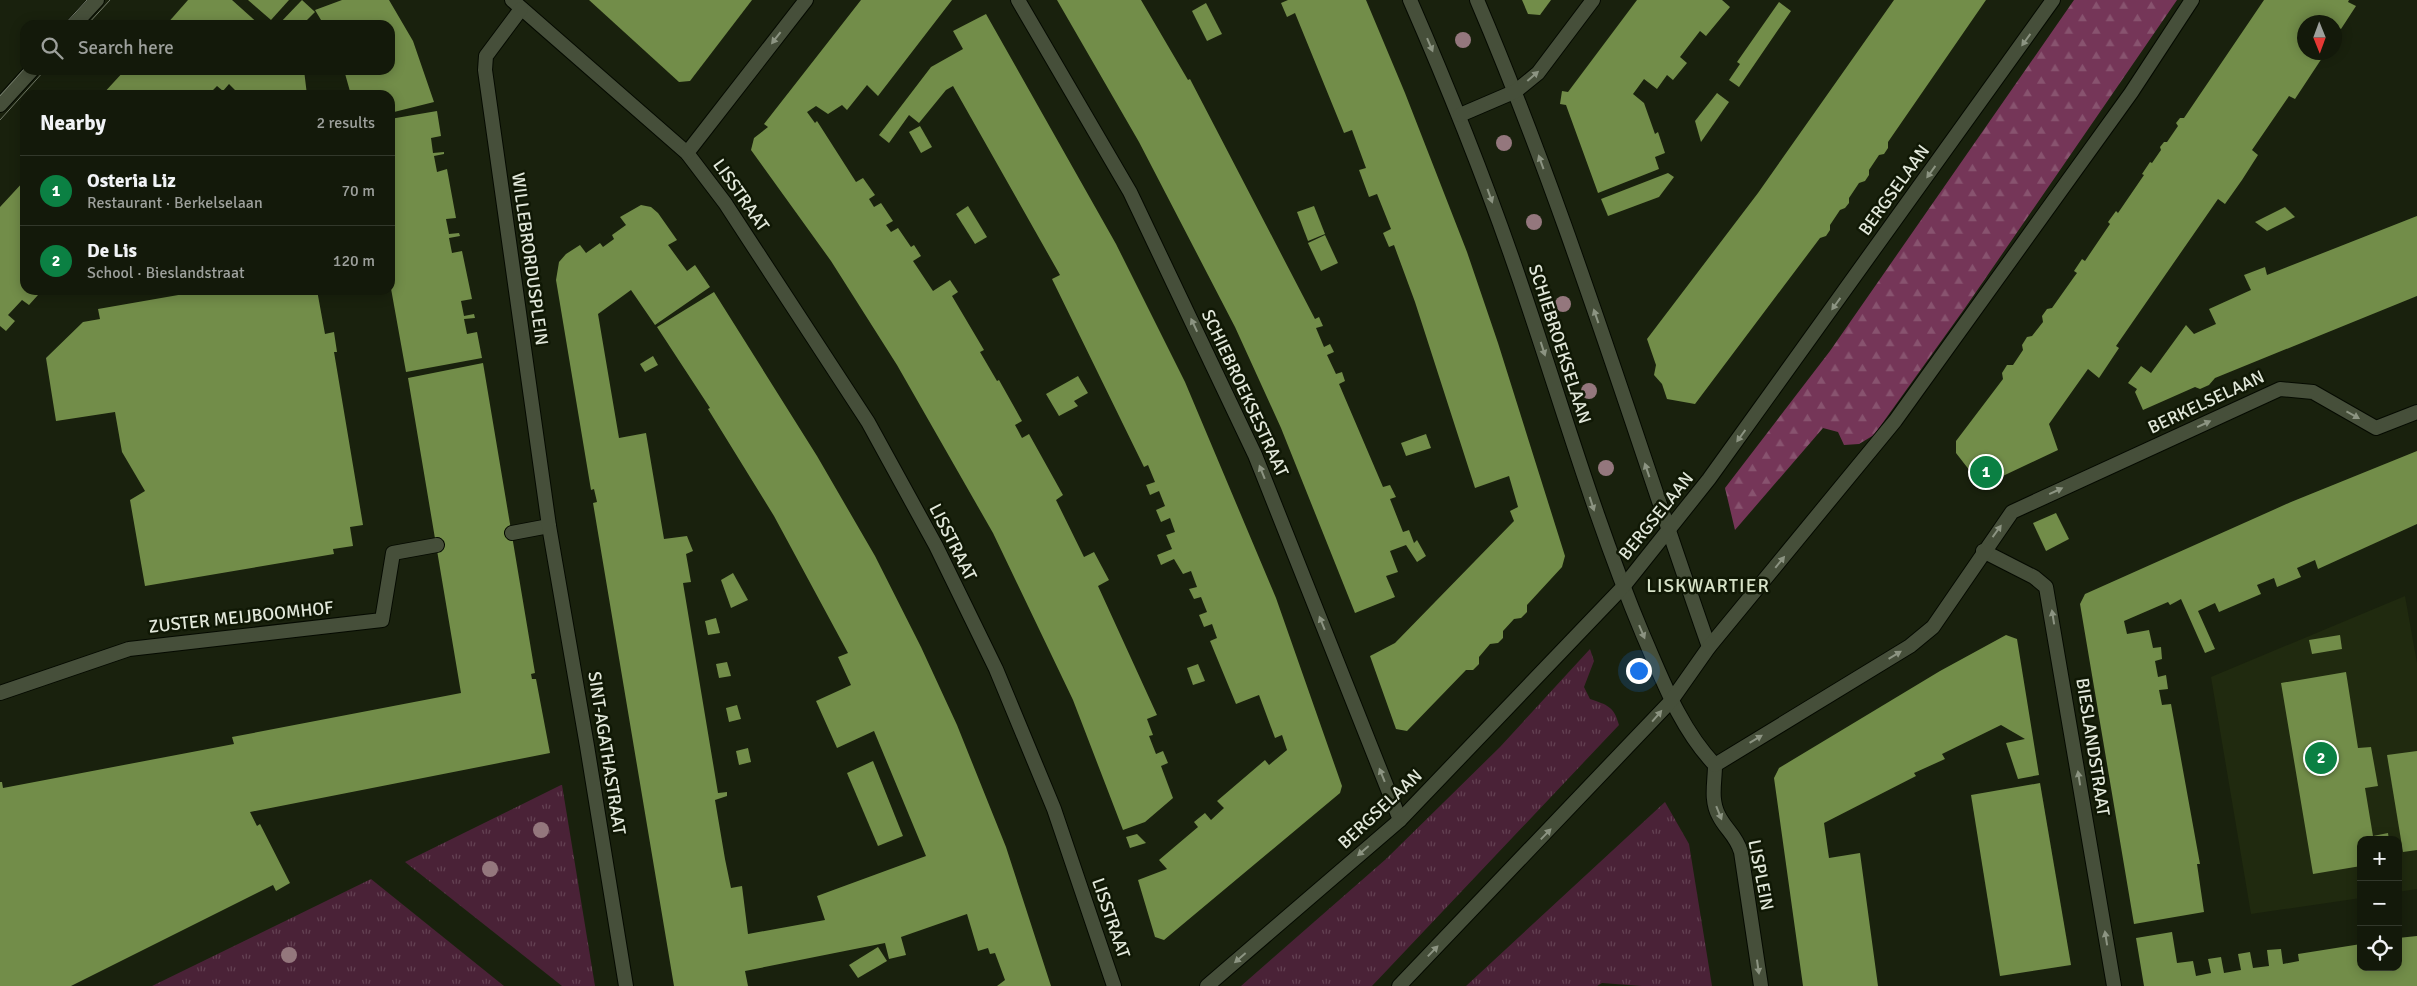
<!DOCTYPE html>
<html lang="en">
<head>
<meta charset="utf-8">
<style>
	:root { --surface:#13190a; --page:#202618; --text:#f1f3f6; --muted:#9da09c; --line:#32382b; --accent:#0b8043 }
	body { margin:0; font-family:Signika,sans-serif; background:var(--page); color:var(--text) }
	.controls { position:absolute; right:15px; bottom:15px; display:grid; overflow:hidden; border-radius:10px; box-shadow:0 2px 12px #0003 }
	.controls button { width:45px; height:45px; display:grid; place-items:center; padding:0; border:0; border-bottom:1px solid var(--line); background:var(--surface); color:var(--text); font:25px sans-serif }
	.compass { position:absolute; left:2297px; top:15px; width:45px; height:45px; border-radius:50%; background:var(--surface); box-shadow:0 2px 12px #0003; rotate:179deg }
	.you { position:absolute; left:1638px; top:670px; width:18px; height:18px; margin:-12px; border:4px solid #fff; border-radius:50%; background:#1a73e8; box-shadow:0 0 0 8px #1a73e833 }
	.badge { display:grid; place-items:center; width:32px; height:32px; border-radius:50%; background:var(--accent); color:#fff; font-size:16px; font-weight:700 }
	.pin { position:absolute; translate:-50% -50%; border:2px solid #fff; box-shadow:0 1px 5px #0006 }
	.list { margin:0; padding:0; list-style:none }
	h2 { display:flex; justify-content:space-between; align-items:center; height:65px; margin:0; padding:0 20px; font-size:21px }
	h2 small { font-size:16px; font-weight:400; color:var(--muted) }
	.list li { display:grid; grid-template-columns:32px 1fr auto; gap:15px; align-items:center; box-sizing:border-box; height:70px; padding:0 20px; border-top:1px solid var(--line) }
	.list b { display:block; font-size:19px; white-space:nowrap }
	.list p { margin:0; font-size:16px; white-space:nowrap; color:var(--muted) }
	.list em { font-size:16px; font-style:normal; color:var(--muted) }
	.icon { flex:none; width:28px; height:28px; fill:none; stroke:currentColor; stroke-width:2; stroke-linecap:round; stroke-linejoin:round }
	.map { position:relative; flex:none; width:2417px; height:986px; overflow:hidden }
	.search { position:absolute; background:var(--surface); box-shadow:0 2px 12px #0003; left:20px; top:20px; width:375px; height:55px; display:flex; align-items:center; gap:12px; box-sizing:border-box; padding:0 18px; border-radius:15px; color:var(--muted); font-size:19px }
	.panel { position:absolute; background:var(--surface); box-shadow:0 2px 12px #0003; left:20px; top:90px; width:375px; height:205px; border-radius:15px }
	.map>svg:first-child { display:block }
</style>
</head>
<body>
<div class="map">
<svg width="2417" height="986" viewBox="0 0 2417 986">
	<defs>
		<pattern id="grass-tufts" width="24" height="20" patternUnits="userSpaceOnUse" patternTransform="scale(1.25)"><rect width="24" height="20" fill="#4a2237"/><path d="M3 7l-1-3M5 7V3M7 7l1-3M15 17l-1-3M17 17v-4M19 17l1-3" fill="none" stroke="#644253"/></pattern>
		<pattern id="forest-firs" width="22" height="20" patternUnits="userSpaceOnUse" patternTransform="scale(1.25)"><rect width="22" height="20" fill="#753658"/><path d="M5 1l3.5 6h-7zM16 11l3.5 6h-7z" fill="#88536f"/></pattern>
	</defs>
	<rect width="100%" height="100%" fill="#19210d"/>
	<polygon fill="#202a0f" points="2405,596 2417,663 2417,889 2398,892 2398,840 2361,840 2361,898 2251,914 2211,677"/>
	<g fill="url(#grass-tufts)">
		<path d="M1590,649L1594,661L1584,687L1590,699C1607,705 1614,706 1619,725L1372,986H1241L1386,859L1500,747Z"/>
		<polygon points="561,785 562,785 595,986 562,986 405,862"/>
		<polygon points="1665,802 1689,844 1712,986 1642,986 1602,983 1597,986 1466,986"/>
		<polygon points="371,879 504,986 152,986"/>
	</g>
	<polygon fill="url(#forest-firs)" points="2074,0 2177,0 1965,308 1874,435 1859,444 1844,445 1838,432 1823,428 1735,530 1725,488 1830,351"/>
	<g fill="#728d49">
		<polygon points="188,0 232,0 260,25 166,25"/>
		<polygon points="248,0 289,0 271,20"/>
		<polygon points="302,0 315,12 302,25 278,25"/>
		<polygon points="342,0 389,0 413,41 434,102 390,113 390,95 351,95 344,70 390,70 390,25 324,25 315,10"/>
		<polygon points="589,0 752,0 690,81 679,82"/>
		<polygon points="861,0 952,0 878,96 867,85 847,110 842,105 828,114 816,106 807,112 815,123 817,121 856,182 863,178 875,195 869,199 874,207 881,203 893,221 886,225 891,232 898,228 911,247 914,245 921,256 913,261 933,291 950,280 958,292 952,296 984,350 980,352 997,381 999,380 1022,421 1015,425 1022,438 1029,434 1063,495 1056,500 1084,557 1094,552 1109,580 1098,586 1157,715 1147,719 1153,735 1149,736 1156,754 1163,751 1168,763 1161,766 1173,798 1145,822 1123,830 1073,700 993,533 897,365 831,261 751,150 754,138 768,127 764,124"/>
		<polygon points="1057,0 1141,0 1188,80 1190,79 1315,319 1319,317 1323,326 1316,328 1324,347 1330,344 1334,352 1327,355 1336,374 1342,372 1345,381 1339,384 1383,487 1390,485 1396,497 1390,499 1403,532 1409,530 1414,543 1417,540 1426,556 1417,562 1406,545 1390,551 1398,572 1386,576 1395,597 1355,613 1281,428 1235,327 1139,142"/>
		<polygon points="1288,0 1366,0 1405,93 1467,252 1498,343 1565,556 1562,567 1527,605 1527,612 1521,618 1514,619 1503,631 1503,638 1498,643 1490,644 1479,657 1479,664 1473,670 1466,670 1407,731 1396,729 1370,656 1395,643 1514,521 1510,511 1518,507 1509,476 1475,488 1415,302 1394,245 1389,247 1383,233 1391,229 1377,194 1369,197 1359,170 1366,168 1352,130 1344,133 1295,13 1287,17 1281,3"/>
		<polygon points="1522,0 1551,0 1540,15 1528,14"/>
		<polygon points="1637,0 1722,0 1730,7 1706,36 1700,31 1680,57 1687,63 1673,80 1667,75 1657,89 1644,79 1633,94 1644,103 1655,134 1658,132 1665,153 1655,157 1659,169 1598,193 1566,105 1560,104 1562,91 1568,92"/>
		<polygon points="1894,0 1986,0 1888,142 1888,148 1884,154 1879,155 1869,170 1869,175 1865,181 1859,183 1849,198 1849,203 1845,208 1840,210 1830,225 1830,230 1826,236 1820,238 1695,404 1667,399 1662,384 1654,375 1656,365 1647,339 1758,193"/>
		<polygon points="2264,0 2349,0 2348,2 2356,6 2341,29 2334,25 2334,22 2304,22 2304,52 2326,52 2295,99 2289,96 2252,150 2258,155 2242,180 2225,204 2218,199 2116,346 2119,348 2099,378 2088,369 2049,424 2058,450 1988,483 1977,480 1956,453 1956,441 2003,379 2002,373 2007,365 2013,365 2023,350 2022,345 2027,337 2032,336 2043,322 2042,316 2047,309 2052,308 2074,277 2077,273 2074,271 2082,259 2085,261 2089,255 2110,224 2108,222 2116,211 2118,213 2144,175 2142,174 2150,162 2152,163 2161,150 2160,147 2164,142 2167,142 2178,126 2176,123 2180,118 2184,118"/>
		<polygon points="1779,2 1791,11 1739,87 1729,80 1740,64 1737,62"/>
		<polygon points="1206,3 1222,34 1207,41 1192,11"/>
		<polygon points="986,14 1116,244 1185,382 1276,598 1342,786 1340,793 1164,940 1155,937 1138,880 1167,869 1159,860 1198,827 1194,822 1205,813 1211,820 1224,808 1217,801 1265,760 1269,765 1287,750 1282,735 1275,738 1259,695 1236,704 1210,641 1217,638 1212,624 1204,627 1199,615 1207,612 1201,597 1194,599 1189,589 1197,587 1191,571 1183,574 1174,559 1161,565 1157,555 1172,549 1166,535 1175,532 1170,518 1161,522 1156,510 1165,506 1159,491 1150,495 1146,485 1155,482 1148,465 1144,467 1052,279 1060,275 953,86 946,90 919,123 909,115 889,143 879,135 931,67 963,49 953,31"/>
		<polygon points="125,70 304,70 307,95 240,95 229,84 223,91 217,86 208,95 102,95"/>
		<polygon points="1717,93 1729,102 1701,142 1695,121"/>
		<polygon points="437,111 441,136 431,138 433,153 444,152 444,154 434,156 437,172 447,169 456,218 446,219 449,234 459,233 460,236 449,238 452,253 462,251 472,299 461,301 464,316 474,314 475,318 464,319 467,334 477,332 482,358 406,372 390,283 390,119"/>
		<polygon points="920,126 932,147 921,153 909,132"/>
		<polygon points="1668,173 1674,177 1659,197 1608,216 1601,199"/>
		<polygon points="25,180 25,290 32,290 38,295 29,305 22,300 8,315 15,321 6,331 0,326 0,207"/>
		<polygon points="641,205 651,207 658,213 677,240 668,245 687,271 695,265 710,287 655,325 631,290 598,314 619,438 646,433 664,539 687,536 693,551 686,554 691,582 683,583 718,793 727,792 727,796 715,800 725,859 731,888 742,886 748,934 825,920 817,896 926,856 874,731 837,748 816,701 851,685 838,657 848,653 774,516 708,409 710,408 657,327 714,292 817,456 875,556 921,647 957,725 1006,847 1051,986 997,986 1005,980 995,953 990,954 988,948 978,951 967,914 901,937 906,955 889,959 885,943 745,971 748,986 674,986 593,503 597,502 594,489 591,490 556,280 559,262 566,254 580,245 586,253 600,243 603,247 614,239 612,235 626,225 620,217"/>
		<polygon points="968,206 987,237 975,244 956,214"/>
		<polygon points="1314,206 1325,234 1308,241 1297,212"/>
		<polygon points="2285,207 2295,217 2267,231 2255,222"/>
		<polygon points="2417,216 2417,296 2215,378 2209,385 2200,389 2195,387 2143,410 2135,392 2137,389 2128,383 2141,366 2151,373 2186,325 2194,334 2216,324 2209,309 2251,290 2244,275 2265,267 2267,275"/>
		<polygon points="1325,235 1338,263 1321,271 1308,243"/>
		<polygon points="207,290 317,290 325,334 334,332 337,352 334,352 363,525 350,527 353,546 333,549 334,554 145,586 130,500 145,491 122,452 115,412 56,421 46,358 83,322 100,319 98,309"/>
		<polygon points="653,356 658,365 645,372 640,364"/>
		<polygon points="483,363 535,673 531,674 532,679 536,679 550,753 250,812 257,826 260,824 290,883 276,891 273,885 71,986 0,986 0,782 2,782 3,788 234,744 232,737 461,693 408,378"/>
		<polygon points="1078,376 1088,393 1074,401 1078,406 1059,416 1046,394"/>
		<polygon points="1426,434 1431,448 1406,456 1401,443"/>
		<polygon points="2417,451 2417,524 2318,569 2315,560 2297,568 2301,577 2277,587 2274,578 2257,585 2261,594 2219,612 2215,603 2198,611 2215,649 2205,653 2181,599 2170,605 2168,602 2124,621 2127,634 2149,630 2153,648 2161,647 2162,659 2155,661 2158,677 2166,675 2168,689 2159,690 2162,705 2171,704 2200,864 2197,864 2204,912 2134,924 2080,604 2085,594 2291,502"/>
		<polygon points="2056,513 2069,539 2046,551 2033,523"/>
		<polygon points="733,573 748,600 731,608 721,580"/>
		<polygon points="716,618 720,633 708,635 705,621"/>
		<polygon points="2006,635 2017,639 2039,775 2018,779 2006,743 2025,739 2001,725 1942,754 1945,759 1914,773 1916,776 1824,823 1829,858 1860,853 1878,986 1803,986 1774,778 1779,768 1940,671"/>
		<polygon points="2340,635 2342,649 2312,654 2309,640"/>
		<polygon points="727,662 731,676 719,678 716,664"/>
		<polygon points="1198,664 1205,681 1193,685 1187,668"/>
		<polygon points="2346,672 2358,748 2371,747 2378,786 2365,788 2373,836 2388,833 2389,840 2361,840 2361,866 2313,874 2281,683"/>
		<polygon points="737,705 741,719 729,722 726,708"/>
		<polygon points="748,748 751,762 739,765 736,751"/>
		<polygon points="2417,751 2417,850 2403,852 2387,755"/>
		<polygon points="873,761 903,836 878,846 847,773"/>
		<polygon points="2040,783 2071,965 2000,976 1971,795"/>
		<polygon points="1137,834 1146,843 1130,848 1126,837"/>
		<polygon points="2172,932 2177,963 2193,961 2196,976 2211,973 2208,959 2221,957 2224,973 2241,970 2238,954 2250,952 2253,968 2269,966 2267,950 2281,949 2283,964 2299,961 2298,954 2361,944 2361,967 2398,967 2398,938 2417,936 2417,986 2144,986 2136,938"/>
		<polygon points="878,947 887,961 858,978 849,965"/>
	</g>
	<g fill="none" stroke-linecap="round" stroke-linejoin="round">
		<defs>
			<g id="service">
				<polyline points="512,533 549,526"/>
				<polyline points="0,693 129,649 382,620 393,553 437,545"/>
			</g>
			<g id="minor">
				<polyline points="512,0 687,153 725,203 868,422 936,546 996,669 1054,809 1114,986"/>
				<polyline points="1018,0 1130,192 1255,455 1400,820"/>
				<path d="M1410,0C1455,103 1496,207 1531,314C1567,422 1599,530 1643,635C1663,681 1680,728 1715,765C1715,782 1710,800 1719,816C1726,830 1736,835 1741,852L1761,986"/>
				<path d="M1477,0C1567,211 1633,431 1709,647"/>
				<polyline points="521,9 486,56 485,70 549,526 587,746 626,986"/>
				<polyline points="1460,115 1516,91 1538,73 1593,0"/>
				<polyline points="687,153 806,0"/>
				<polyline points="1983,551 2034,577 2046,587 2114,986"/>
				<polyline points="1715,765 1910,646 1933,627 2012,512 2280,389 2313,392 2376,428 2417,412"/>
				<polyline points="1207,986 1400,820 1623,587 1709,479 2053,0"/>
				<polyline points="1399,986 1671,701 1709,647 1895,421 2131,93 2192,0"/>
			</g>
			<g id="tertiary">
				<polyline points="74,25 97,0"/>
				<polyline points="0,105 32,70"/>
			</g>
		</defs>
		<use href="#service" stroke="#050a00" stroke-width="16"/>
		<use href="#minor" stroke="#050a00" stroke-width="16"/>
		<use href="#tertiary" stroke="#050a00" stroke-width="16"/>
		<use href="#service" stroke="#464f3a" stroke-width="14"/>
		<use href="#minor" stroke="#464f3a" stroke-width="14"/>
		<use href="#tertiary" stroke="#464f3a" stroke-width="14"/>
		<g stroke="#737b6a" stroke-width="1">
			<polyline points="64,25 87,0"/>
			<polyline points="87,25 110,0"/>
			<polyline points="0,96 25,68"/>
			<polyline points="0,120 45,70"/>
		</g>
	</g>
	<g fill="#94777d">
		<circle cx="1463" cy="40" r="8"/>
		<circle cx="1504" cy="143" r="8"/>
		<circle cx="1534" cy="222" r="8"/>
		<circle cx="1563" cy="304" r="8"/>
		<circle cx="1589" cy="391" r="8"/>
		<circle cx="1606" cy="468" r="8"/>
		<circle cx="541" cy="830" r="8"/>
		<circle cx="490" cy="869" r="8"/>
		<circle cx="289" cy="955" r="8"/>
	</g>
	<defs><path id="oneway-solid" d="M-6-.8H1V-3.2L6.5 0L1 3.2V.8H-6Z" transform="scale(1.25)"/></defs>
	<g fill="#8c9482">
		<use href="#oneway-solid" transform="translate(776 38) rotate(128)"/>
		<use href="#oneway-solid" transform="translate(2026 40) rotate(126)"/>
		<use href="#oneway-solid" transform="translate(1430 45) rotate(67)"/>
		<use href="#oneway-solid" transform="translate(1533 76) rotate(-41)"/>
		<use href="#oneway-solid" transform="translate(1541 162) rotate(-110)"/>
		<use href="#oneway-solid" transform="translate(1931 172) rotate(126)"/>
		<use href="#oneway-solid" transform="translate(1490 196) rotate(70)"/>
		<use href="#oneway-solid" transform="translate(1836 304) rotate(126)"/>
		<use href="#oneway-solid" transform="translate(1596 316) rotate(-109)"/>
		<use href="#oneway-solid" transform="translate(1194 325) rotate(-115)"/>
		<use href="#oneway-solid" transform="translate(1543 349) rotate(72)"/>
		<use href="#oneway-solid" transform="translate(2353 415) rotate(29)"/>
		<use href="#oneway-solid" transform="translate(2204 424) rotate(-25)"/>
		<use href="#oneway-solid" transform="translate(1741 436) rotate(126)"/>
		<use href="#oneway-solid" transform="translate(1647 470) rotate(-109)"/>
		<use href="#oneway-solid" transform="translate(1262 472) rotate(-112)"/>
		<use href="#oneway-solid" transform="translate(2056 491) rotate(-25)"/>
		<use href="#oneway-solid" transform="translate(1592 504) rotate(72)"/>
		<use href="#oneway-solid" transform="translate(1997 531) rotate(-54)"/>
		<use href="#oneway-solid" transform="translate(1780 562) rotate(-51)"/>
		<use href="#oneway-solid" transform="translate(2053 617) rotate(-99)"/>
		<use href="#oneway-solid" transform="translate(1322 623) rotate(-112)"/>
		<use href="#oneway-solid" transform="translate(1642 632) rotate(67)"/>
		<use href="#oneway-solid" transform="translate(1895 655) rotate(-31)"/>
		<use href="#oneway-solid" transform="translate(1657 716) rotate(-49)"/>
		<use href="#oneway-solid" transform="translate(1756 739) rotate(-31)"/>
		<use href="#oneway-solid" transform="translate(1382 775) rotate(-112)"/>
		<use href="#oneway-solid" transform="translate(2079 778) rotate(-99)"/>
		<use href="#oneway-solid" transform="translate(1719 813) rotate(68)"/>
		<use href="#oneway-solid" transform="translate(1546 834) rotate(-46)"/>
		<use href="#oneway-solid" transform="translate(1363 851) rotate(139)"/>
		<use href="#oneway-solid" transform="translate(2106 938) rotate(-99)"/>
		<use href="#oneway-solid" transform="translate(1433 951) rotate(-46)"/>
		<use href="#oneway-solid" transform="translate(1240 958) rotate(139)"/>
		<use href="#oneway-solid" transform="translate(1758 967) rotate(82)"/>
	</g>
	<g text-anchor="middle" stroke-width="5" stroke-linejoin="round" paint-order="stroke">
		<g font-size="18" fill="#e2e8db" stroke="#101805">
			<text transform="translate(1894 190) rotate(-54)" y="6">BERGSELAAN</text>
			<text transform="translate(741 195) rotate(55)" y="6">LISSTRAAT</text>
			<text transform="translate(530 259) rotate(82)" y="6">WILLEBRORDUSPLEIN</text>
			<text transform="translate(1560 344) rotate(72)" y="6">SCHIEBROEKSELAAN</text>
			<text transform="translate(1245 393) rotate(65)" y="6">SCHIEBROEKSESTRAAT</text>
			<text transform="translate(2206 402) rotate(-25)" y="6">BERKELSELAAN</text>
			<text transform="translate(1656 516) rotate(-51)" y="6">BERGSELAAN</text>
			<text transform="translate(953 542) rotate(63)" y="6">LISSTRAAT</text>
			<text transform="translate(241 617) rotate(-6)" y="6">ZUSTER MEIJBOOMHOF</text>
			<text transform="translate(2093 747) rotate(81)" y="6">BIESLANDSTRAAT</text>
			<text transform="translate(607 753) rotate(81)" y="6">SINT-AGATHASTRAAT</text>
			<text transform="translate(1380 809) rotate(-43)" y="6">BERGSELAAN</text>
			<text transform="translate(1761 875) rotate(79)" y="6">LISPLEIN</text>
			<text transform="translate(1111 918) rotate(71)" y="6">LISSTRAAT</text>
		</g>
		<g font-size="19" letter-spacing="1" fill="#d7e2c8" stroke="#101805">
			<text x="1708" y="592">LISKWARTIER</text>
		</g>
	</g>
</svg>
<div class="controls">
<button>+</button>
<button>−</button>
<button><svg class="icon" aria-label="locate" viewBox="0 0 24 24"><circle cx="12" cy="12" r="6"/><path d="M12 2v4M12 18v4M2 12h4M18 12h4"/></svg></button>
</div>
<svg class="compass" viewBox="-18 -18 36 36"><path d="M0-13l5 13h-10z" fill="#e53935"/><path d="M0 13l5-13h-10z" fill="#9da09c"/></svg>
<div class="you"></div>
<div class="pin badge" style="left:1986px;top:472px">1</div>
<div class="pin badge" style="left:2321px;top:758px">2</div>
<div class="search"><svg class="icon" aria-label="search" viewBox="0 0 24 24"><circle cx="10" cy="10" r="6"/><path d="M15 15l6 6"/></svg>Search here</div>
<section class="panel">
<h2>Nearby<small>2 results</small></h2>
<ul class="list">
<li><span class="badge">1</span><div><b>Osteria Liz</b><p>Restaurant · Berkelselaan</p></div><em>70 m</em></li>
<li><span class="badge">2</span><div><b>De Lis</b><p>School · Bieslandstraat</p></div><em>120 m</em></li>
</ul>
</section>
</div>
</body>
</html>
